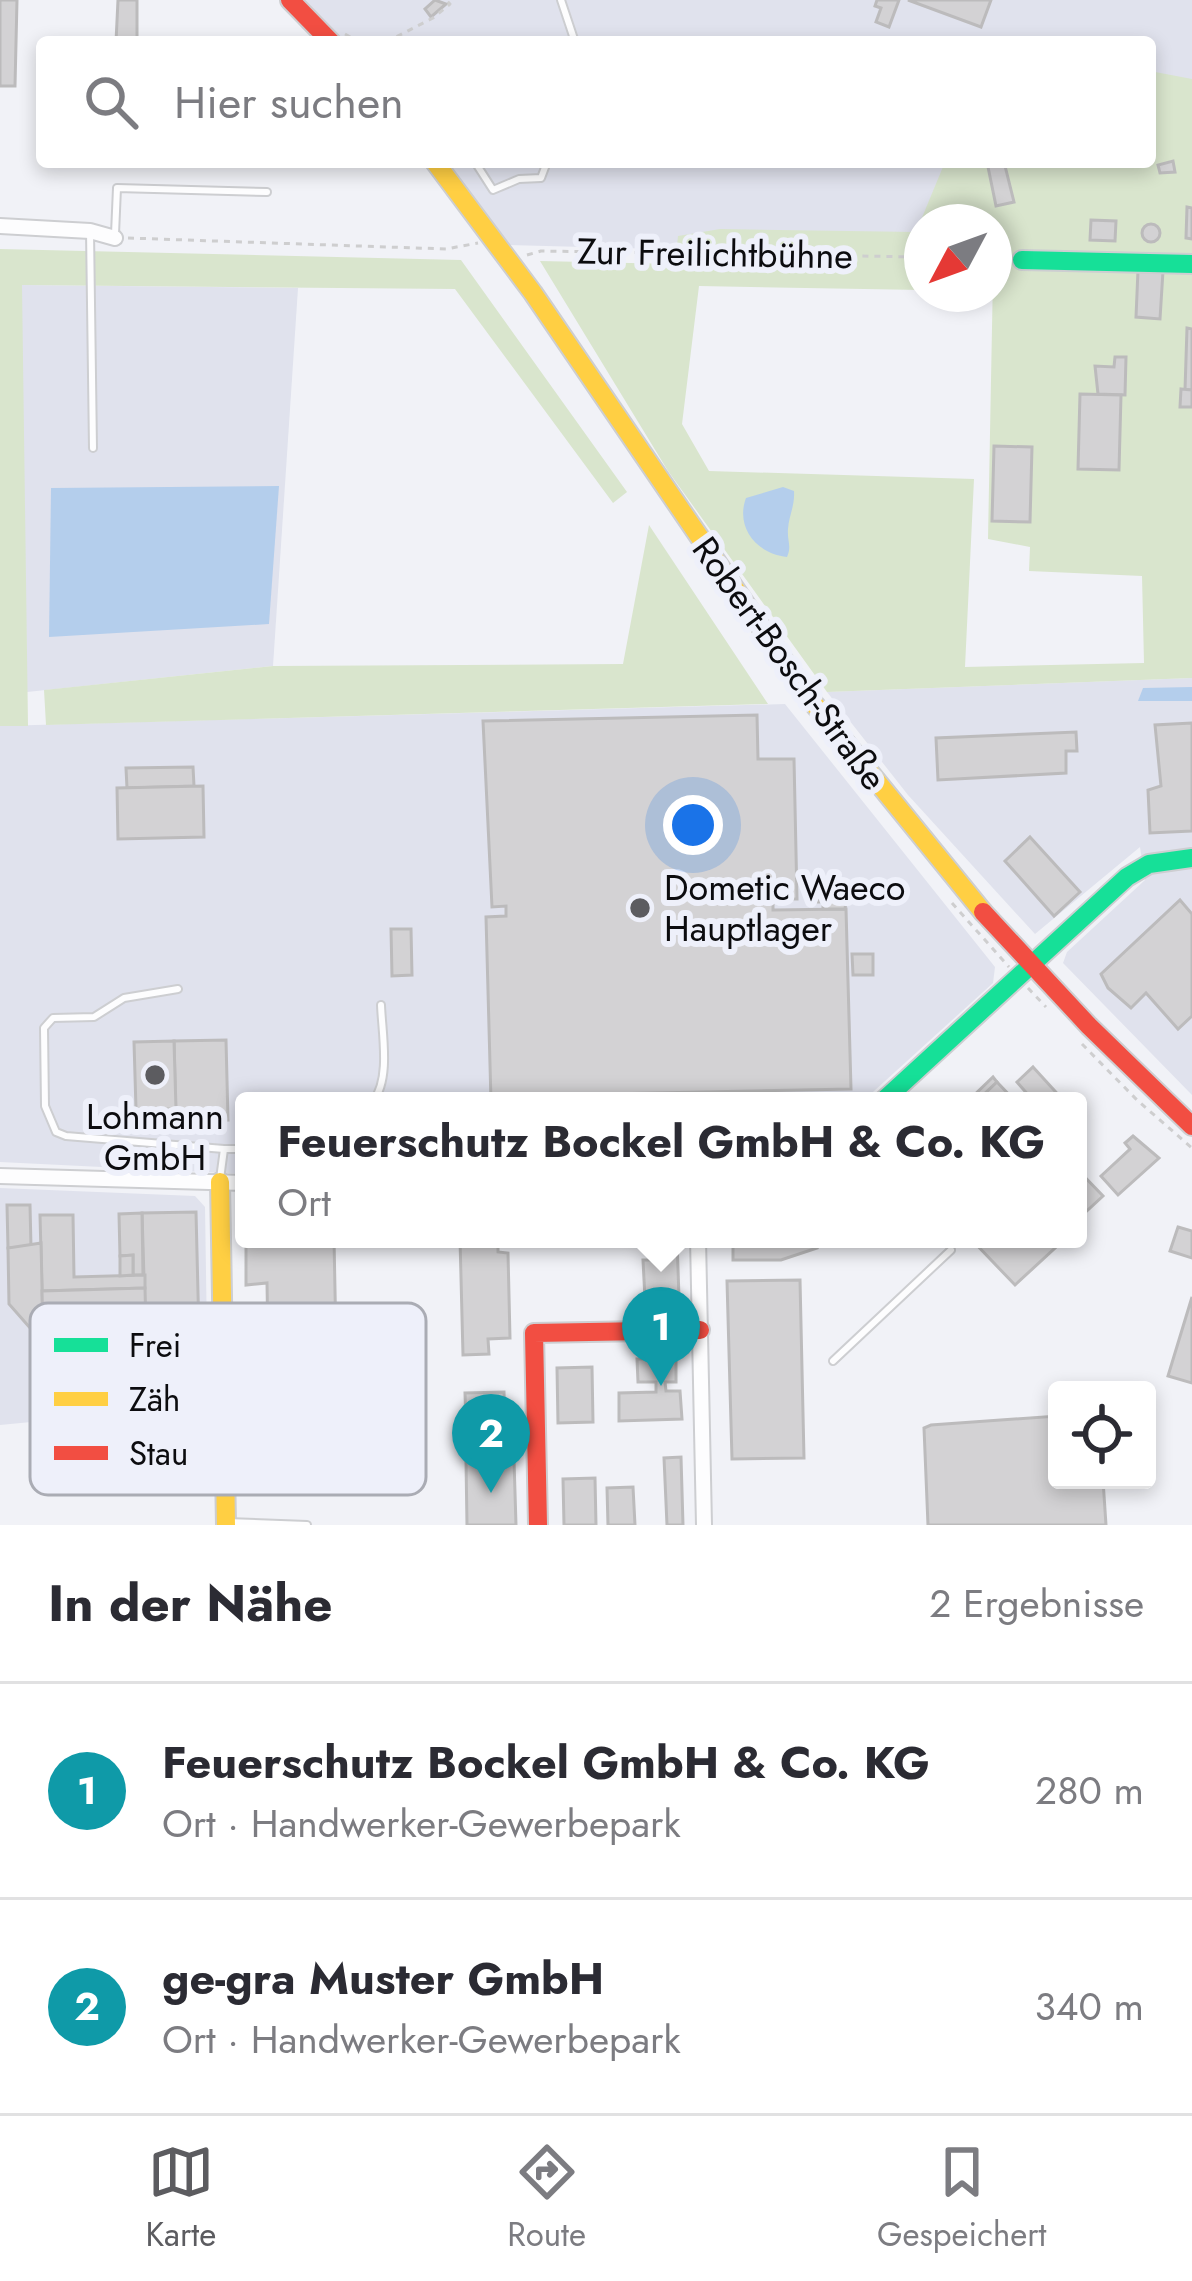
<!DOCTYPE html>
<html lang="de">
<head>
<meta charset="utf-8">
<style>
	:root { --surface:#fff; --page:#f7f7f7; --text:#2b2b33; --muted:#7c7c81; --line:#e1e1e2; --accent:#5c5c60 }
	body { margin:0; font-family:Jost,sans-serif; background:var(--page); color:var(--text) }
	.controls { position:absolute; right:36px; bottom:36px; display:grid; overflow:hidden; border-radius:12px; box-shadow:0 6px 18px #0003 }
	.controls button { width:108px; height:108px; display:grid; place-items:center; padding:0; border:0; border-bottom:3px solid var(--line); background:var(--surface); color:var(--text); font:60px sans-serif }
	.compass { position:absolute; left:904px; top:204px; width:108px; height:108px; border-radius:50%; background:var(--surface); box-shadow:0 6px 18px #0003; rotate:229deg }
	.you { position:absolute; left:693px; top:825px; width:42px; height:42px; margin:-30px; border:9px solid #fff; border-radius:50%; background:#1a73e8; box-shadow:0 0 0 18px #1a73e833 }
	.badge { display:grid; place-items:center; width:78px; height:78px; border-radius:50%; background:var(--accent); color:#fff; font-size:39px; font-weight:700 }
	.pin { position:absolute; translate:-50% -99px; filter:drop-shadow(0 3px 6px #0008) }
	.pin::after { content:''; position:absolute; top:63px; width:42px; height:36px; background:inherit; clip-path:polygon(0 0,100% 0,50% 100%) }
	.popup { position:absolute; left:235px; top:1092px; width:852px; height:156px; box-sizing:border-box; display:grid; place-content:center; border-radius:12px; background:var(--surface); filter:drop-shadow(0 3px 9px #0005); font-size:39px; white-space:nowrap; color:var(--muted) }
	.popup b { font-size:45px; color:var(--text) }
	.popup::after { content:''; position:absolute; left:50%; top:100%; margin-left:-24px; border:24px solid transparent; border-top-color:var(--surface) }
	.list { margin:0; padding:0; list-style:none }
	h2 { display:flex; justify-content:space-between; align-items:center; height:156px; margin:0; padding:0 48px; font-size:51px }
	h2 small { font-size:39px; font-weight:400; color:var(--muted) }
	.list li { display:grid; grid-template-columns:78px 1fr auto; gap:36px; align-items:center; box-sizing:border-box; height:216px; padding:0 48px; border-top:3px solid var(--line) }
	.list b { display:block; font-size:45px; white-space:nowrap }
	.list p { margin:0; font-size:39px; white-space:nowrap; color:var(--muted) }
	.list em { font-size:39px; font-style:normal; color:var(--muted) }
	.icon { flex:none; width:66px; height:66px; fill:none; stroke:currentColor; stroke-width:2; stroke-linecap:round; stroke-linejoin:round }
	.map { position:relative; flex:none; width:1192px; height:1525px; overflow:hidden }
	.search { position:absolute; background:var(--surface); box-shadow:0 6px 18px #0003; left:36px; right:36px; top:36px; height:132px; display:flex; align-items:center; gap:30px; box-sizing:border-box; padding:0 42px; border-radius:12px; color:var(--muted); font-size:45px }
	.sheet { height:588px; background:var(--surface) }
	nav { display:flex; justify-content:space-around; align-items:center; box-sizing:border-box; height:168px; border-top:3px solid var(--line); background:var(--surface); font-size:33px; color:var(--muted) }
	nav a { display:grid; justify-items:center; gap:6px }
	nav .on { color:var(--accent) }
	.map>svg:first-child { display:block }
</style>
</head>
<body>
<div class="map">
<svg width="1192" height="1525" viewBox="0 0 1192 1525">
	<rect width="100%" height="100%" fill="#f1f2f7"/>
	<g fill="#e0e2ed">
		<polygon points="298,0 1192,0 1192,260 994,222 922,222 922,256 505,245 437,162 1150,162 1150,42 339,42"/>
		<polygon points="21,285 298,288 273,666 27,692"/>
		<polygon points="1192,678 1192,1095 1063,963 1067,952 1145,880 1140,847 1035,934 908,795 827,692"/>
		<polygon points="785,704 995,967 993,983 863,1101 244,1101 244,1174 0,1162 0,726"/>
		<polygon points="0,1188 195,1196 205,1207 208,1405 0,1425"/>
	</g>
	<g fill="#d9e5cd" fill-rule="evenodd">
		<path d="M1150,71L1192,79V678L827,692L668,471L540,261L675,264L678,236L720,229L916,232L945,162H1150ZM922,222H994L988,539L1030,547L1029,571L1142,576L1144,663L965,667L974,479L709,471L682,424L699,286L922,290Z"/>
		<polygon points="0,249 461,260 627,492 613,503 455,289 22,285 28,726 0,726"/>
		<polygon points="649,525 768,704 46,725 44,690 273,666 623,664"/>
	</g>
	<g fill="#b4ceec">
		<polygon points="279,486 269,624 49,637 51,488"/>
		<path d="M783,487L794,491C795,506 789,515 788,529C787,541 792,546 787,557C757,554 735,528 746,498Z"/>
		<polygon points="1192,687 1192,701 1138,701 1143,688"/>
	</g>
	<g fill="#d3d2d4" stroke="#bcbbbc" stroke-width="3">
		<polygon points="0,0 17,0 15,86 0,86"/>
		<polygon points="118,0 137,0 137,42 116,42"/>
		<polygon points="435,0 446,4 431,17 425,9"/>
		<polygon points="877,0 899,0 889,27 876,22 881,8 875,6"/>
		<polygon points="908,0 991,0 981,27"/>
		<polygon points="1173,161 1175,172 1160,173 1158,165"/>
		<polygon points="987,162 1004,162 1014,202 996,206"/>
		<polygon points="1187,207 1192,208 1192,239 1186,238"/>
		<polygon points="1091,220 1116,221 1115,241 1090,240"/>
		<circle cx="1151" cy="233" r="9"/>
		<polygon points="1138,270 1163,271 1160,319 1136,317"/>
		<polygon points="1187,328 1192,329 1192,390 1185,390"/>
		<polygon points="1115,357 1126,357 1125,395 1098,394 1095,366 1114,367"/>
		<polygon points="1181,389 1192,390 1192,407 1180,407"/>
		<polygon points="1080,394 1121,395 1119,470 1078,469"/>
		<polygon points="994,446 1032,447 1030,522 992,521"/>
		<polygon points="757,715 758,759 794,759 797,899 773,899 773,910 846,909 851,1089 607,1094 607,1101 491,1101 486,917 506,916 506,906 492,907 483,721"/>
		<polygon points="1192,723 1192,831 1150,833 1148,790 1161,786 1155,725"/>
		<polygon points="1076,732 1077,751 1066,751 1066,773 938,780 936,738"/>
		<polygon points="193,767 194,786 127,788 126,768"/>
		<polygon points="203,786 204,837 118,839 117,788"/>
		<polygon points="1030,837 1080,892 1054,916 1005,861"/>
		<polygon points="848,887 845,909 823,909 823,902 818,902 818,888"/>
		<polygon points="1180,900 1192,914 1192,1016 1178,1029 1146,993 1131,1008 1108,988 1101,974"/>
		<polygon points="391,929 411,929 412,975 392,976"/>
		<polygon points="852,954 873,954 873,975 853,975"/>
		<polygon points="226,1040 228,1120 176,1122 174,1041"/>
		<polygon points="174,1041 176,1109 136,1109 134,1042"/>
		<polygon points="1033,1067 1064,1101 1025,1101 1030,1097 1017,1082"/>
		<polygon points="993,1077 997,1082 977,1101 968,1101"/>
		<polygon points="997,1082 1015,1101 977,1101"/>
		<polygon points="1133,1136 1159,1158 1118,1195 1101,1176 1130,1149 1125,1143"/>
		<polygon points="1078,1170 1103,1196 1078,1219"/>
		<polygon points="7,1205 30,1205 31,1247 8,1248"/>
		<polygon points="196,1212 200,1374 147,1375 142,1213"/>
		<polygon points="142,1213 143,1275 133,1275 133,1255 120,1256 119,1214"/>
		<polygon points="40,1215 73,1215 74,1277 145,1275 145,1288 42,1291"/>
		<polygon points="1178,1227 1192,1231 1192,1258 1170,1251"/>
		<polygon points="246,1239 334,1239 336,1341 268,1342 267,1283 246,1285"/>
		<polygon points="460,1239 498,1239 498,1252 508,1253 510,1338 488,1339 489,1354 463,1355"/>
		<polygon points="651,1239 677,1239 679,1298 645,1299 643,1260 652,1260"/>
		<polygon points="733,1239 814,1239 817,1248 781,1260 733,1260"/>
		<polygon points="971,1239 1048,1239 1055,1248 1015,1285"/>
		<polygon points="41,1243 43,1329 31,1329 9,1304 8,1248"/>
		<polygon points="133,1255 133,1275 120,1276 120,1256"/>
		<polygon points="800,1280 804,1458 732,1459 727,1281"/>
		<polygon points="145,1288 147,1375 44,1377 42,1291"/>
		<polygon points="1192,1297 1192,1383 1168,1376"/>
		<polygon points="665,1304 678,1304 678,1315 666,1315"/>
		<polygon points="676,1358 676,1382 665,1382 666,1391 680,1391 682,1419 619,1421 619,1393 656,1392 656,1382 638,1382 637,1359"/>
		<polygon points="592,1367 593,1422 558,1423 557,1368"/>
		<polygon points="504,1392 505,1424 466,1424 465,1393"/>
		<polygon points="1057,1416 1057,1480 1103,1480 1106,1525 928,1525 924,1428 931,1425"/>
		<polygon points="681,1457 683,1525 667,1525 664,1458"/>
		<polygon points="514,1460 516,1525 467,1525 466,1461"/>
		<polygon points="595,1478 596,1525 564,1525 563,1479"/>
		<polygon points="633,1487 635,1525 608,1525 607,1488"/>
	</g>
	<g fill="none" stroke-linecap="round" stroke-linejoin="round">
		<defs>
			<g id="lane">
				<polyline points="561,0 575,42"/>
				<polyline points="410,42 411,42"/>
				<polyline points="475,162 493,190 519,179 541,178 547,162"/>
				<polyline points="90,231 93,448"/>
				<polyline points="115,234 117,188 267,192"/>
				<polyline points="178,989 124,998 94,1017 53,1018 44,1028 45,1106 56,1132 66,1136 224,1149"/>
				<path d="M373,1101C391,1079 382,1033 381,1005"/>
				<polyline points="220,1179 224,1149 244,1149"/>
				<polyline points="833,1361 951,1250"/>
				<polyline points="227,1522 307,1525"/>
			</g>
			<g id="street">
				<polyline points="0,226 90,231 115,238"/>
				<polyline points="0,1176 244,1183"/>
				<polyline points="698,1239 704,1525"/>
			</g>
			<g id="fast">
				<polyline points="1022,260 1192,264"/>
				<polyline points="883,1101 1127,877 1149,864 1192,858"/>
			</g>
			<g id="slow">
				<polyline points="435,162 533,293 810,699 983,912"/>
				<polyline points="220,1182 226,1525"/>
			</g>
			<g id="jam">
				<polyline points="290,0 331,42"/>
				<polyline points="983,912 1089,1026 1192,1126"/>
				<polyline points="538,1525 534,1333 700,1330"/>
			</g>
		</defs>
		<use href="#lane" stroke="#cdced1" stroke-width="10"/>
		<use href="#street" stroke="#cdced1" stroke-width="18"/>
		<use href="#fast" stroke="#cdced1" stroke-width="22"/>
		<use href="#slow" stroke="#cdced1" stroke-width="22"/>
		<use href="#jam" stroke="#cdced1" stroke-width="22"/>
		<g stroke="#cececf" stroke-width="3" stroke-dasharray="6 6" stroke-linecap="butt">
			<polyline points="345,34 359,42"/>
			<polyline points="386,42 433,18 450,4 446,0"/>
			<polyline points="128,238 446,249 478,243"/>
			<polyline points="527,255 541,251 922,257"/>
			<polyline points="952,903 1009,967"/>
			<polyline points="1028,988 1046,1007"/>
			<polyline points="1082,1044 1137,1100 1192,1148"/>
		</g>
		<use href="#lane" stroke="#fdfdfe" stroke-width="6"/>
		<use href="#street" stroke="#fdfdfe" stroke-width="14"/>
		<use href="#fast" stroke="#16e098" stroke-width="18"/>
		<use href="#slow" stroke="#ffcf43" stroke-width="18"/>
		<use href="#jam" stroke="#f24e42" stroke-width="18"/>
	</g>
	<g fill="#5c5c60" stroke="#eef0fa" stroke-width="4.5">
		<circle cx="640" cy="908" r="12"/>
		<circle cx="155" cy="1075" r="12"/>
	</g>
	<g text-anchor="middle" stroke-width="12" stroke-linejoin="round" paint-order="stroke">
		<g font-size="36" fill="#0c0c0f" stroke="#eef0fa">
			<text transform="translate(715 253) rotate(1)" y="13">Zur Freilichtbühne</text>
			<text transform="translate(790 663) rotate(54)" y="13">Robert-Bosch-Straße</text>
		</g>
		<g font-size="36" fill="#0c0c0f" stroke="#eef0fa" text-anchor="start">
			<text x="664" y="900">Dometic Waeco<tspan x="664" dy="41">Hauptlager</tspan></text>
			<text x="155" y="1129" text-anchor="middle">Lohmann<tspan x="155" dy="41">GmbH</tspan></text>
		</g>
	</g>
	<rect x="30" y="1303" width="396" height="192" rx="18" fill="#eef0fa" stroke="#aaacb4" stroke-width="3"/>
	<rect x="54" y="1338" width="54" height="14" fill="#16e098"/>
	<rect x="54" y="1392" width="54" height="14" fill="#ffcf43"/>
	<rect x="54" y="1446" width="54" height="14" fill="#f24e42"/>
	<g font-size="33" fill="#0c0c0f">
		<text x="129" y="1357">Frei</text>
		<text x="129" y="1411">Zäh</text>
		<text x="129" y="1465">Stau</text>
	</g>
</svg>
<div class="controls">
<button><svg class="icon" aria-label="locate" viewBox="0 0 24 24"><circle cx="12" cy="12" r="6"/><path d="M12 2v4M12 18v4M2 12h4M18 12h4"/></svg></button>
</div>
<svg class="compass" viewBox="-18 -18 36 36"><path d="M0-13l5 13h-10z" fill="#e53935"/><path d="M0 13l5-13h-10z" fill="#7c7c81"/></svg>
<div class="you"></div>
<div class="pin badge" style="left:661px;top:1386px;background:#0f9aa8">1</div>
<div class="popup"><b>Feuerschutz Bockel GmbH &amp; Co. KG</b>Ort</div>
<div class="pin badge" style="left:491px;top:1493px;background:#0f9aa8">2</div>
<div class="search"><svg class="icon" aria-label="search" viewBox="0 0 24 24"><circle cx="10" cy="10" r="6"/><path d="M15 15l6 6"/></svg>Hier suchen</div>
</div>
<section class="sheet">
<h2>In der Nähe<small>2 Ergebnisse</small></h2>
<ul class="list">
<li><span class="badge" style="background:#0f9aa8">1</span><div><b>Feuerschutz Bockel GmbH &amp; Co. KG</b><p>Ort · Handwerker-Gewerbepark</p></div><em>280 m</em></li>
<li><span class="badge" style="background:#0f9aa8">2</span><div><b>ge-gra Muster GmbH</b><p>Ort · Handwerker-Gewerbepark</p></div><em>340 m</em></li>
</ul>
</section>
<nav>
<a class="on"><svg class="icon" aria-label="map" viewBox="0 0 24 24"><path d="M3 6l6-2 6 2 6-2v14l-6 2-6-2-6 2zM9 4v14M15 6v14"/></svg>Karte</a>
<a><svg class="icon" aria-label="directions" viewBox="0 0 24 24"><path d="M12 3l9 9-9 9-9-9zM9 14v-3h6M13 9l2 2-2 2"/></svg>Route</a>
<a><svg class="icon" aria-label="saved" viewBox="0 0 24 24"><path d="M7 4h10v16l-5-4-5 4z"/></svg>Gespeichert</a>
</nav>
</body>
</html>
